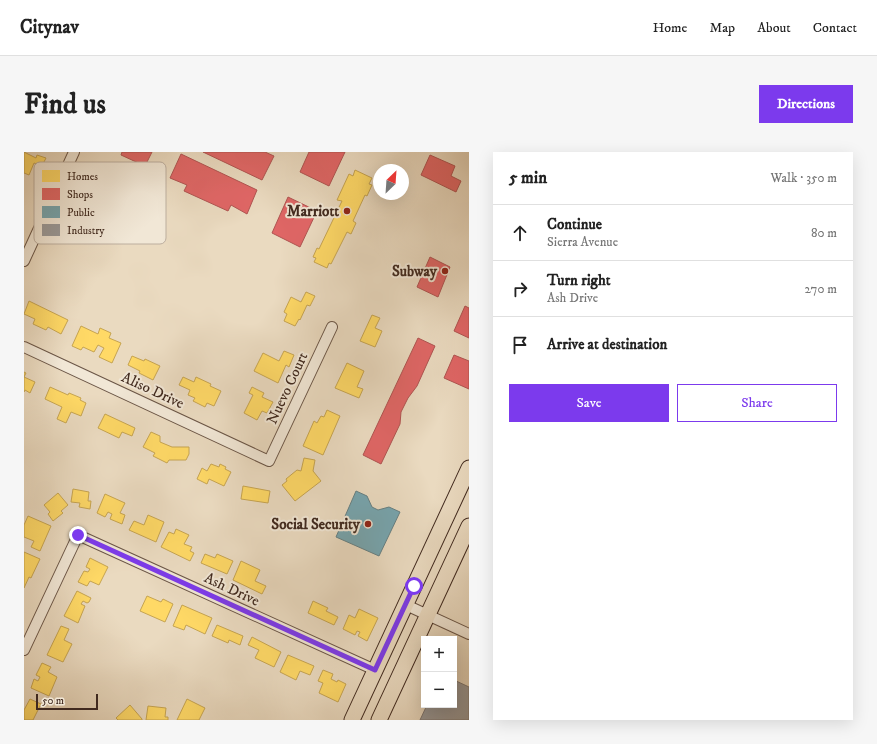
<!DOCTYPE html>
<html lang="en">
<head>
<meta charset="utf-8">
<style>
	:root { --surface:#fff; --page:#f6f6f6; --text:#222; --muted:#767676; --line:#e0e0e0; --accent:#7c3aed }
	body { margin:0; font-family:"IM FELL DW Pica",serif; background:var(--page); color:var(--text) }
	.controls { position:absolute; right:12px; bottom:12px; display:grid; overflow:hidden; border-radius:0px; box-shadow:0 4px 16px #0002 }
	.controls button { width:36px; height:36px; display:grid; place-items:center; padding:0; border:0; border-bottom:1px solid var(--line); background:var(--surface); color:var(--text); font:20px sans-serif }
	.compass { position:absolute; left:349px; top:12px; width:36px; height:36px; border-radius:50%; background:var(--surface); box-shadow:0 4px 16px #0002; rotate:25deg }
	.scale { position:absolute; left:12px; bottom:10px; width:62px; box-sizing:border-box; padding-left:4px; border:2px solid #412a1f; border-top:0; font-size:11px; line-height:14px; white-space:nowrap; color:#412a1f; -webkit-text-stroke:3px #f1e7d6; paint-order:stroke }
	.stop { position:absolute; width:12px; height:12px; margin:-9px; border:3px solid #7c3aed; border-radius:50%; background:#fff }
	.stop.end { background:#7c3aed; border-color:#fff; box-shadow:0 1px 4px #0008 }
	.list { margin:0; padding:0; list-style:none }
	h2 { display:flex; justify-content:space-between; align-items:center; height:52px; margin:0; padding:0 16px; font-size:17px }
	h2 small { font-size:13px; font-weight:400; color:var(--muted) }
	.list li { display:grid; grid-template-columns:26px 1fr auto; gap:12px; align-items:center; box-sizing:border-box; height:56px; padding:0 16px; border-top:1px solid var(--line) }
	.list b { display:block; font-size:15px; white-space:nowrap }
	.list p { margin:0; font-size:13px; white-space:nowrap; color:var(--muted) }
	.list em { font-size:13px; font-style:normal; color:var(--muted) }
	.actions { display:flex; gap:8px; padding:12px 16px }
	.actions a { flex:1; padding:9px 0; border:1px solid var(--accent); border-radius:0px; text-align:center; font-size:14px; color:var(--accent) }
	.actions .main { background:var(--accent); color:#fff }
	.icon { flex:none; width:22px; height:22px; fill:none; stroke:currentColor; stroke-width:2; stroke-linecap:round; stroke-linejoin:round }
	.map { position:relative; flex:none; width:445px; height:568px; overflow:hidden; border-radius:0px }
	header { display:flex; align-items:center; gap:24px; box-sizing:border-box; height:56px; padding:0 20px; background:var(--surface); border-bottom:1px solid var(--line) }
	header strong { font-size:19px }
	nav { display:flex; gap:22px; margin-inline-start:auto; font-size:14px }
	.intro { display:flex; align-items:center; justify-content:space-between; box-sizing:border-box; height:96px; padding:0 24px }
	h1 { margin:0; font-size:28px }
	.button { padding:10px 18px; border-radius:0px; background:var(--accent); color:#fff; font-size:14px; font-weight:700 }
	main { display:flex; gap:24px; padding:0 24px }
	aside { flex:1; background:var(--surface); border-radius:0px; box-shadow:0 4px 16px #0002 }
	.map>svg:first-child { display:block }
</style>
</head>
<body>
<header>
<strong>Citynav</strong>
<nav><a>Home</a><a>Map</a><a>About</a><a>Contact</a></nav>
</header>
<div class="intro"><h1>Find us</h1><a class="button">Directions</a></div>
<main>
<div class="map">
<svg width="445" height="568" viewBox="0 0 445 568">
	<rect width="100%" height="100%" fill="#eadac0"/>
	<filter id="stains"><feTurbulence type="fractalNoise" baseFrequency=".005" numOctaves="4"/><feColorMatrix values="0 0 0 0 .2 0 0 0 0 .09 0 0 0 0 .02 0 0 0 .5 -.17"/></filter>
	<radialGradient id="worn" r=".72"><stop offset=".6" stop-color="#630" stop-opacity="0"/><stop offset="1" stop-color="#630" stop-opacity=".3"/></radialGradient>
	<g fill="#ffd966" stroke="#c6a451">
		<polygon points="0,0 12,6 13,3 22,6 18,14 10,11 5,23 0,21"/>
		<polygon points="331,18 348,26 345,32 348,33 343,44 341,43 329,69 332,71 327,82 323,80 307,112 305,111 303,116 290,110 292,106 289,105 293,96 295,97 318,49 313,48 325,22 329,24"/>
		<polygon points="282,140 291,144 286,154 283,153 276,168 275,167 271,174 260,169 263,162 260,160 267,145 277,150"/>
		<polygon points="5,149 44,168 37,182 24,175 22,178 9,172 11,167 0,162"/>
		<polygon points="348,163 356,166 351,176 358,179 351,195 336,189"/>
		<polygon points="57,174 74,182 76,176 87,181 85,186 97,191 88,211 75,205 80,196 74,193 70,200 59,195 57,198 48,194"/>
		<polygon points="260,199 270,203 265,215 262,213 254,231 230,219 239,201 255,209"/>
		<polygon points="108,204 120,209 121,207 136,214 129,228 115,221 116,219 104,213"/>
		<polygon points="323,211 340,219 333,235 339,237 335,246 311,236"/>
		<polygon points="0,220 2,221 0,225 11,230 6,241 1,238 0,240"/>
		<polygon points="159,225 170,230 172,225 187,232 186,234 197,239 190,254 183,251 181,255 169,249 171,246 164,243 166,238 155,233"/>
		<polygon points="26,235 44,243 45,241 57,246 56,248 62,251 57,264 47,260 42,271 33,267 38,255 21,247"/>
		<polygon points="228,235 240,241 238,245 249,250 243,261 238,259 233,268 220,261 229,243 225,241"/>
		<polygon points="303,258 316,264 299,303 279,294 290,269 293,271 297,264 300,265"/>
		<polygon points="81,262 111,276 108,284 98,280 95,286 74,276"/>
		<polygon points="127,280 136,284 136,290 148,295 165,295 165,302 162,308 145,308 143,311 129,304 131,301 119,295"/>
		<polygon points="280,306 291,308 289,319 297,329 271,349 258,333 263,329 262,327 273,318 277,319"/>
		<polygon points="187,312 195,315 196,312 202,315 201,317 207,320 200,334 185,327 183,332 173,327 178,316 183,319"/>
		<polygon points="219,334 246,339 244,351 217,347"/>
		<polygon points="49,337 65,340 64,349 67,349 66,357 55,355 56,351 47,350"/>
		<polygon points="34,341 44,353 37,359 39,361 29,369 24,362 26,360 20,353"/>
		<polygon points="81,342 101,351 96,361 101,363 98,372 86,367 88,362 84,360 81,365 73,361"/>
		<polygon points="124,363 140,370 132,390 105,378 110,369 120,373"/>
		<polygon points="4,364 27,374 16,399 7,395 10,389 0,385 0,373"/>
		<polygon points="152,377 165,383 160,392 168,395 166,399 170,401 166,409 137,395 145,380 150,382"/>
		<polygon points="0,400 16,407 7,426 5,425 0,436"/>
		<polygon points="181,402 191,406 193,402 209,409 203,422 177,411"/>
		<polygon points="66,406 84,415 75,433 66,429 63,434 54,430 60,419 64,420 66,417 62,415"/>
		<polygon points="217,409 236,418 231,429 242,434 238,442 209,428"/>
		<polygon points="53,439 67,446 65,450 63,451 59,449 57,452 61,454 54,471 40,464"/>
		<polygon points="123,444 137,450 139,447 149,452 141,470 116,459"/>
		<polygon points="289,449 304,456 302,459 314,465 310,473 284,461"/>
		<polygon points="158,453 188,466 181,482 162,473 160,478 149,474"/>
		<polygon points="335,457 354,466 343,489 334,484 336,480 333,479 331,483 319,477 325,463 331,466"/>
		<polygon points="193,473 219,484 216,493 205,488 204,491 188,484"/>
		<polygon points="37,474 45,477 40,488 48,492 39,510 23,503"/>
		<polygon points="228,485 257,500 250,515 231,506 235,498 224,493"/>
		<polygon points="264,503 290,514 286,523 276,519 272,528 256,520"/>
		<polygon points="18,511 27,515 24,520 33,525 25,544 7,536 10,527 14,529 16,525 12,523"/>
		<polygon points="299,518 309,522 307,527 313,530 314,528 322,532 314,550 295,541 299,531 294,529"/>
		<polygon points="6,547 17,552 9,568 0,568 0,558"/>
		<polygon points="163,547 181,556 175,568 153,568"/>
		<polygon points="106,553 118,567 118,568 94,568 92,566"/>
		<polygon points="124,554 142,556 141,565 144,565 144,568 122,568"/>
	</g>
	<g fill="#e06666" stroke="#b05451">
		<polygon points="98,0 128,0 121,14 97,3"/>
		<polygon points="179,0 241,0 250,4 238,28"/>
		<polygon points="285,0 321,0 305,34 276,20"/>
		<polygon points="157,2 233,38 223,62 207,53 204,59 160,39 163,33 146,26"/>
		<polygon points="406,3 431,14 427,24 437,29 432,40 397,23"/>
		<polygon points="264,45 293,59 276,95 248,81"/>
		<polygon points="406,105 426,115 414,145 393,135"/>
		<polygon points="441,154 445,156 445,186 430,179"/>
		<polygon points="394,186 411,194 393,234 384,246 377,260 376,272 357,312 339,303"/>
		<polygon points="430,203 445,209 445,237 420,226"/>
	</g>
	<polygon fill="#76a5af" stroke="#668084" points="332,339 343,344 348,355 354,358 365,355 376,360 355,404 312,385"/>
	<polygon fill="#999" stroke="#7f7874" points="430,528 445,535 445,568 396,568 403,553 430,553"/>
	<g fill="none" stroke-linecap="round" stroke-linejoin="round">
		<defs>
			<g id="street">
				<polyline points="0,109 50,0"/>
				<polyline points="0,195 245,309 308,175"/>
				<polyline points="382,453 445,482"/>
				<polyline points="0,498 54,383 351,518"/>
			</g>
			<g id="primary">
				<polyline points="328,568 445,316"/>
				<polyline points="355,568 445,374"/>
			</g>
		</defs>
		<use href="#street" stroke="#6b5647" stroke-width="12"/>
		<use href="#primary" stroke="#412a1f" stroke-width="17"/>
		<use href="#street" stroke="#f1e7d6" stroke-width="10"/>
		<use href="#primary" stroke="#eadac0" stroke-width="15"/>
	</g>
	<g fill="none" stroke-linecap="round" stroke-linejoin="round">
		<polyline stroke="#7c3aed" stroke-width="5" points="54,383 351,518 390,434"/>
	</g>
	<g fill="#8f2418" stroke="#f1e7d6" stroke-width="1.5">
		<circle cx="323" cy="59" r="4"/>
		<circle cx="421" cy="119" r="4"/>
		<circle cx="344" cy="372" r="4"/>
	</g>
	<g text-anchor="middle" stroke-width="4" stroke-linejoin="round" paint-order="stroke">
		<g font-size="15" font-weight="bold" fill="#412a1f" stroke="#f1e7d6" text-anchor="end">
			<text x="315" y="64">Marriott</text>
			<text x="413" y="124">Subway</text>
			<text x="336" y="377">Social Security</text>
		</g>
		<g font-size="15" fill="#412a1f" stroke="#f1e7d6">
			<text transform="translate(263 236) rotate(-65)" y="5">Nuevo Court</text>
			<text transform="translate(129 238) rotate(25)" y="5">Aliso Drive</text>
			<text transform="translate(208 437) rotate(25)" y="5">Ash Drive</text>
		</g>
	</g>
	<rect x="10" y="10" width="132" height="82" rx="6" fill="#f1e7d6" stroke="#bcae9f" stroke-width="1"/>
	<rect x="18" y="18" width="18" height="12" fill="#ffd966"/>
	<rect x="18" y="36" width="18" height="12" fill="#e06666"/>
	<rect x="18" y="54" width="18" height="12" fill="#76a5af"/>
	<rect x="18" y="72" width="18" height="12" fill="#999"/>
	<g font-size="11" fill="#412a1f">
		<text x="43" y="28">Homes</text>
		<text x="43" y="46">Shops</text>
		<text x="43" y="64">Public</text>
		<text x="43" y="82">Industry</text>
	</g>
	<rect width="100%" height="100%" filter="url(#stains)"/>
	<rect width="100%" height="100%" fill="url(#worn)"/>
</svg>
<div class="controls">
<button>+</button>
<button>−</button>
</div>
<svg class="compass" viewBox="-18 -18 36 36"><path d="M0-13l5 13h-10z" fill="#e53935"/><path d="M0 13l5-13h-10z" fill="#767676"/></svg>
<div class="scale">50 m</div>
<div class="stop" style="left:390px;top:434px"></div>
<div class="stop end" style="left:54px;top:383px"></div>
</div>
<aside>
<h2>5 min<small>Walk · 350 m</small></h2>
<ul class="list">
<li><svg class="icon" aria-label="ahead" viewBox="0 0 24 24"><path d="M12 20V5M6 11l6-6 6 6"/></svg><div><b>Continue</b><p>Sierra Avenue</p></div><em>80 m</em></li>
<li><svg class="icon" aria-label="right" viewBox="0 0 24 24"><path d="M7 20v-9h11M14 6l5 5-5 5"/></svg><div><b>Turn right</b><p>Ash Drive</p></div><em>270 m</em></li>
<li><svg class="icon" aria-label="arrive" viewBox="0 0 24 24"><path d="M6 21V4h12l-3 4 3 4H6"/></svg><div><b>Arrive at destination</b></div></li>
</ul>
<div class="actions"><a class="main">Save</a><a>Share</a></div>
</aside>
</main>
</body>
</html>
